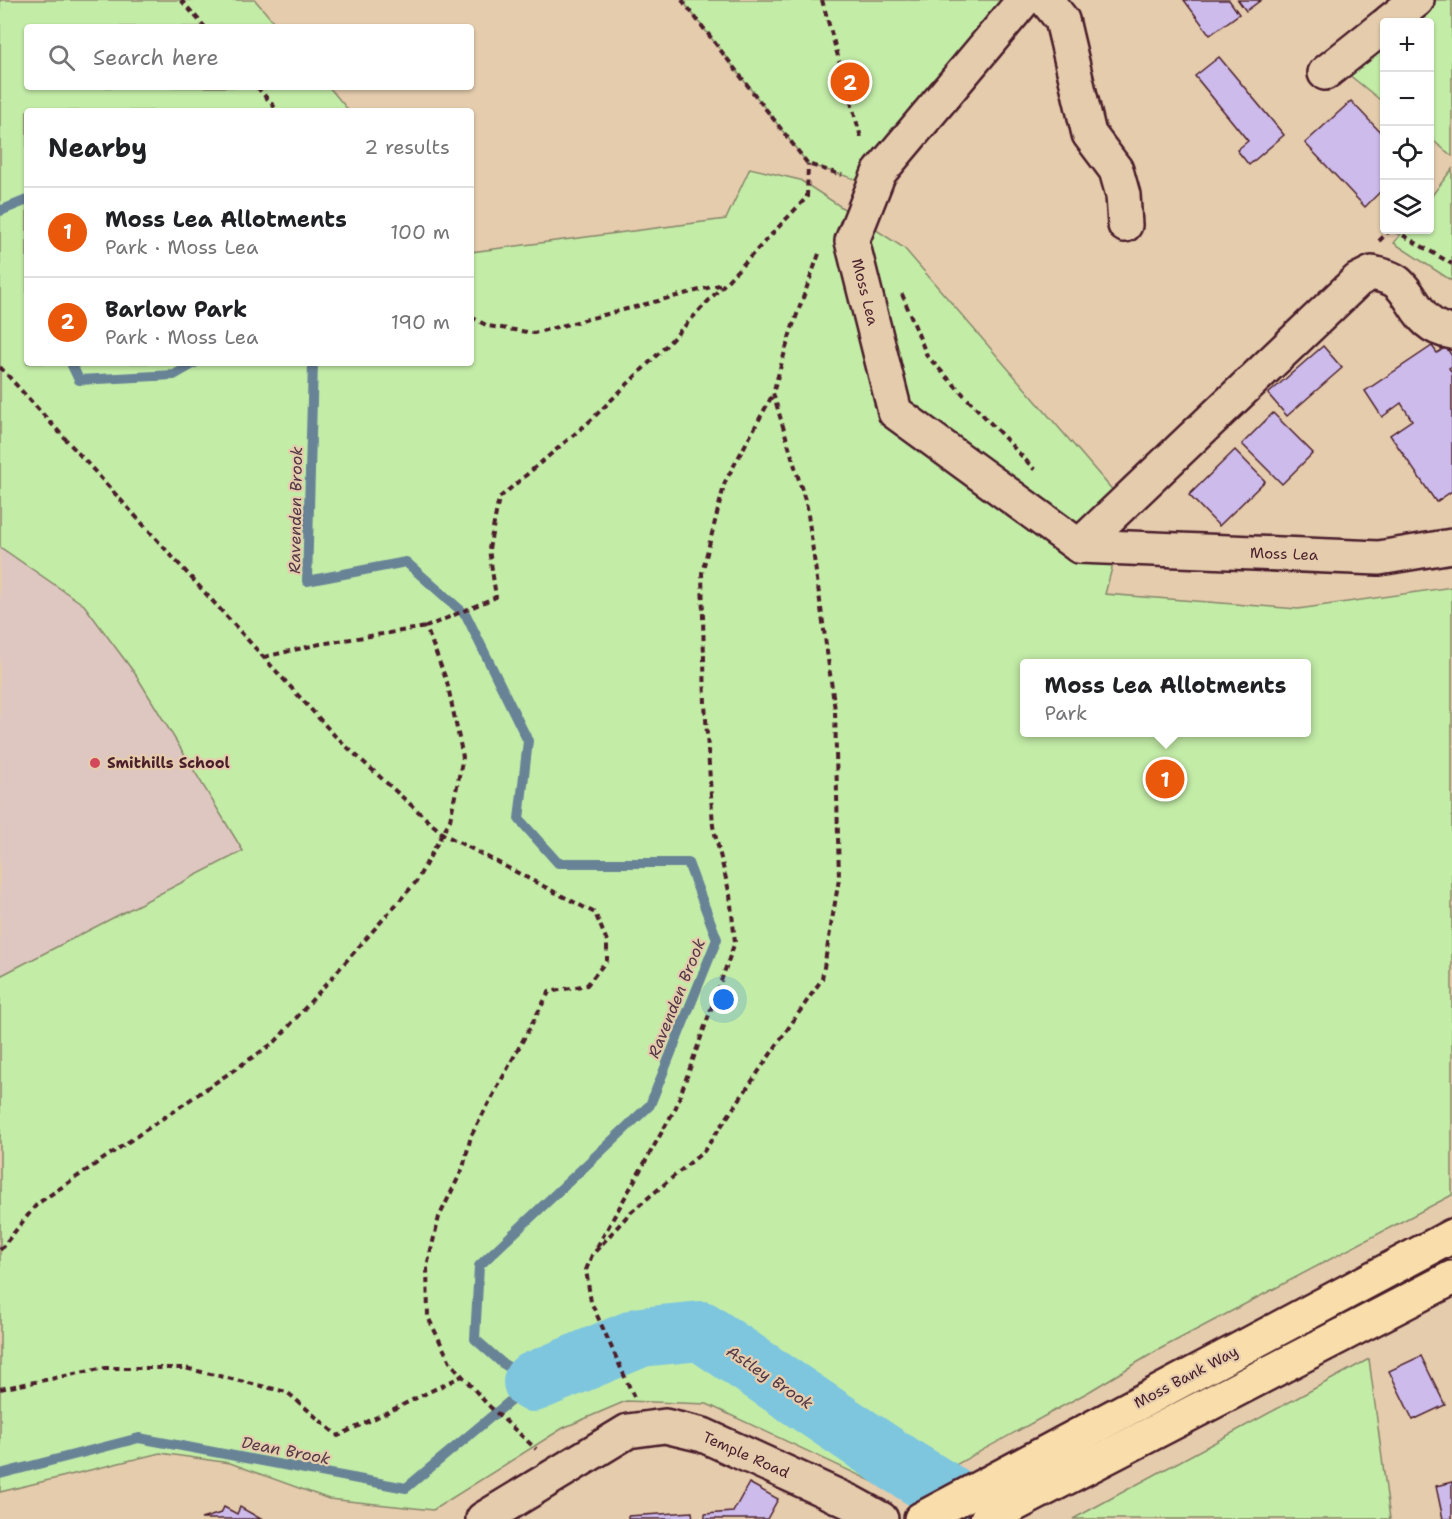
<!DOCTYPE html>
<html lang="en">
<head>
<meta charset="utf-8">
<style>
	:root { --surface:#fff; --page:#f2f2f2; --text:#202124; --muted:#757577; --line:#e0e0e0; --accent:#ea580c }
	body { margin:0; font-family:"Shantell Sans",sans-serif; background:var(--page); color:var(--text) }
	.controls { position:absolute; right:18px; top:18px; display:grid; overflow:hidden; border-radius:6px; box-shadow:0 2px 4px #0004 }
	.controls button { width:54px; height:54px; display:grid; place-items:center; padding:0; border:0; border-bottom:2px solid var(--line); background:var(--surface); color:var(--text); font:30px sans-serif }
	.you { position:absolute; left:724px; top:1000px; width:21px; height:21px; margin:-15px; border:4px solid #fff; border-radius:50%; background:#1a73e8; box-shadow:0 0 0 9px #1a73e833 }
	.badge { display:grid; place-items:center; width:39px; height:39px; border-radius:50%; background:var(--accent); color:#fff; font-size:20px; font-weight:700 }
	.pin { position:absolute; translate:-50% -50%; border:3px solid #fff; box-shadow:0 2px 6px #0006 }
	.popup { position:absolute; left:1020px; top:659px; width:291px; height:78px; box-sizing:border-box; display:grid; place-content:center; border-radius:6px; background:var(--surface); filter:drop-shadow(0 2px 4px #0005); font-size:20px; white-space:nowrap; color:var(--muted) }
	.popup b { font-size:22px; color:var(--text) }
	.popup::after { content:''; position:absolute; left:50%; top:100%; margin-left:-12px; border:12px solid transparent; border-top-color:var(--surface) }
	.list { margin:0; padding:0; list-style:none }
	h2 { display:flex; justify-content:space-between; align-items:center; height:78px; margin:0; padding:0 24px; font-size:26px }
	h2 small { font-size:20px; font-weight:400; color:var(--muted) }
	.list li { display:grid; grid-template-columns:39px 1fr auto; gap:18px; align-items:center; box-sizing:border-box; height:90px; padding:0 24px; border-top:2px solid var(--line) }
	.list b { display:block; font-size:22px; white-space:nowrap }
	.list p { margin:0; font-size:20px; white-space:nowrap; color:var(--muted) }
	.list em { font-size:20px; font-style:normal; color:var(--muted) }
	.icon { flex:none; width:33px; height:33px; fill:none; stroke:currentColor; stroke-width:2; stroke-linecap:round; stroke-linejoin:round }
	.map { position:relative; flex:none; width:1452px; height:1519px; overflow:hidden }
	.search { position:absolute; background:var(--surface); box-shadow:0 2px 4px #0004; left:24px; top:24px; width:450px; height:66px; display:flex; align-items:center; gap:15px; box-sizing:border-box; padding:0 21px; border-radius:6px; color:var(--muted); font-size:22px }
	.panel { position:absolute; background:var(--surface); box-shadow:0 2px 4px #0004; left:24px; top:108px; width:450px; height:258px; border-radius:6px }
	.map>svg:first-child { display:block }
</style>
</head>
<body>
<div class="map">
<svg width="1452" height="1519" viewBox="0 0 1452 1519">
	<rect width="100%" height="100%" fill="#e5ccad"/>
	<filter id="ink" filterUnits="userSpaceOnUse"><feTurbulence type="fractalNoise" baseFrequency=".0167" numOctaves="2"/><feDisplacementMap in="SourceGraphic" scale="12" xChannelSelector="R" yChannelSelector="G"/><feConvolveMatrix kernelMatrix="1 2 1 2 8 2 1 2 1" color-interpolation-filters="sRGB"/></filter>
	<g filter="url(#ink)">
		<polygon fill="#dec7c0" points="0,547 84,605 136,675 244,851 0,976"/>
		<g fill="#c3eca7" stroke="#868669" stroke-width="1.5" fill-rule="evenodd">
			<path d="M0,0H255L278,27H27V87H329L349,111H27V363H471V252L726,219L750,168L800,180L904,248L1128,508L1105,594L1298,609L1452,587V1195L1158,1350L1090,1391L901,1495L707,1404L626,1401L563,1428L433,1510L329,1499L230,1463L160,1453L0,1492V976L243,851L136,675L84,605L0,547ZM1024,664H1306V732H1024Z"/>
			<polygon points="682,0 1024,0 861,181 808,164"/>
			<polygon points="1435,0 1452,0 1452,156 1430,138 1430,22 1409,22"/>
			<polygon points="1384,43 1384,103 1348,74"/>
			<polygon points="1452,169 1452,281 1394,243 1404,230 1430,230 1430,198"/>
			<polygon points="1369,1359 1390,1519 1073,1519"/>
		</g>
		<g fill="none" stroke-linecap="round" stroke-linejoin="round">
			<g stroke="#698396" stroke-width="10">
				<polyline points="0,211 27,200"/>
				<polyline points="71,363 79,380 174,375 195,363"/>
				<polyline points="0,1474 139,1438 406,1488 533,1382 502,1363 475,1339 479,1266 650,1105 717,939 688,863 558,863 519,819 528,741 466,615 406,562 307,581 313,363"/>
			</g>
			<polyline stroke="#7ec6de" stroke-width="60" points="533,1382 641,1337 701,1331 899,1464 989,1519"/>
		</g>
		<g fill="#cdbbec" stroke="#4a1f2b" stroke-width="1.5">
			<polygon points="1184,0 1229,0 1239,14 1210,35"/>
			<polygon points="1238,0 1261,0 1246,11"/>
			<polygon points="1219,57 1284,135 1249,165 1237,150 1248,141 1195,76"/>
			<polygon points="1351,101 1384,136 1384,188 1365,207 1305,143"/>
			<polygon points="1323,346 1342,368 1287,416 1268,394"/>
			<polygon points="1432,346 1437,353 1446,347 1452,356 1452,366 1449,368 1452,373 1452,491 1436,502 1390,435 1412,420 1401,403 1382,417 1365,391"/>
			<polygon points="1273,413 1313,453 1282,484 1242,444"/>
			<polygon points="1235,450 1265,481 1219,526 1189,495"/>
			<polygon points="1421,1356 1445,1405 1413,1420 1389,1371"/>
			<polygon points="1452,1482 1452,1519 1443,1519 1436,1486"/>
			<polygon points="749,1483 778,1499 767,1519 705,1519 705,1514 733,1512"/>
			<polygon points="224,1507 237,1514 240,1507 261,1519 201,1519 221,1513"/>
			<polygon points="692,1512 693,1519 628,1519 628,1516"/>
		</g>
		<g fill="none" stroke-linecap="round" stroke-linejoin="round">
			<defs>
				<g id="minor">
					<polyline points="1024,0 879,173 852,241 895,412 1079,546 1379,558 1452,546"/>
					<polyline points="1046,0 1062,20 1089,134 1116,170 1123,195 1125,225"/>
					<polyline points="1389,22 1417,0"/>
					<polyline points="1325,73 1384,26"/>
					<path d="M1079,546L1358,280L1372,273C1380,275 1391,277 1398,283C1417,300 1418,327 1452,332"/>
					<polyline points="483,1519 628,1431 665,1426 703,1435 850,1502 881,1519"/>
				</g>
				<g id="trunk">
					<polyline points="921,1519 1452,1236"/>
					<polyline points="987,1519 1452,1278"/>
				</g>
			</defs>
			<use href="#minor" stroke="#4a1f2b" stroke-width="38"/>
			<use href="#trunk" stroke="#4a1f2b" stroke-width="38"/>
			<g stroke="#4a1f2b" stroke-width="4" stroke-dasharray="6 4.5" stroke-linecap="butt">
				<polyline points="181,0 205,27"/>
				<polyline points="682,0 808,164 842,175"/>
				<polyline points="822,0 862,141"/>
				<polyline points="257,87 278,111"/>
				<polyline points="1394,230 1452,264"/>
				<polyline points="1379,241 1390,230"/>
				<polyline points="902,294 927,356 1035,470"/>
				<polyline points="471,317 488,326 534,333 723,284"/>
				<polyline points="0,367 336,737 443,834 595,913 607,941 607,960 587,985 549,992 471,1136 463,1168 439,1217 427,1266 428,1317 450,1362 487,1404 536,1449"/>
				<polyline points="264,657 320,644 426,627"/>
				<polyline points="597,1247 676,1107 735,942 730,895 713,826 705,704 702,573 725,482 773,394"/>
				<polyline points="0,1250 37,1204 275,1042 416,882 450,820 463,757 447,682 426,627 496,597 489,549 499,498 590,421 659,353 807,197 808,164"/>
				<polyline points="0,1389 105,1368 185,1368 287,1392 338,1436 462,1376"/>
				<polyline points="634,1397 591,1302 586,1270 592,1255 630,1213 704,1151 822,979 839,879 835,710 807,507 773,393 791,331 820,251"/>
			</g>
			<use href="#minor" stroke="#e5ccad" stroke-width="33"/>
			<use href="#trunk" stroke="#f9deab" stroke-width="33"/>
		</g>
	</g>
	<circle fill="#d1495b" stroke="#e5ccad" stroke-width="2" cx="95" cy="763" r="6"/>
	<g text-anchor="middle" stroke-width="4.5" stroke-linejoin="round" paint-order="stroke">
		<g font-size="15" fill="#4a1f2b" stroke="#e5ccad">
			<text transform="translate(865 292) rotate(76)" y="5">Moss Lea</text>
			<text transform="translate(1284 554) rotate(2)" y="5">Moss Lea</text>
			<text transform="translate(1186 1377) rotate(-28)" y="5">Moss Bank Way</text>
			<text transform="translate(746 1455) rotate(24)" y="5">Temple Road</text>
		</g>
		<g font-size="15" font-weight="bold" fill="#4a1f2b" stroke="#e5ccad" text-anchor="start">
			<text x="107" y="768">Smithills School</text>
		</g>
		<g font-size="16" font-style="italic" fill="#523846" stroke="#e5ccad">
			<text transform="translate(295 510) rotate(-89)" y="6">Ravenden Brook</text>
			<text transform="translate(676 998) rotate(-68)" y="6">Ravenden Brook</text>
			<text transform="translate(770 1377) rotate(34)" y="6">Astley Brook</text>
			<text transform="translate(286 1450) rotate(11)" y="6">Dean Brook</text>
		</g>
	</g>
</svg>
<div class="controls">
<button>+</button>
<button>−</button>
<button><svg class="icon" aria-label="locate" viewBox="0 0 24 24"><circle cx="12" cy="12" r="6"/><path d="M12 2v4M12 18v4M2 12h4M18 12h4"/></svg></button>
<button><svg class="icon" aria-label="layers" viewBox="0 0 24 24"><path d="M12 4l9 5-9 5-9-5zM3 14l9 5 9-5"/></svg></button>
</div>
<div class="you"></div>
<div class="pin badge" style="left:1165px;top:779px">1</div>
<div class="popup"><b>Moss Lea Allotments</b>Park</div>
<div class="pin badge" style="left:850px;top:82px">2</div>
<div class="search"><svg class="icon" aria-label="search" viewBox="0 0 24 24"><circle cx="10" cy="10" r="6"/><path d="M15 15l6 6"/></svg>Search here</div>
<section class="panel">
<h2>Nearby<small>2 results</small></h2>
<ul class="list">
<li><span class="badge">1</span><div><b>Moss Lea Allotments</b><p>Park · Moss Lea</p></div><em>100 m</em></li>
<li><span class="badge">2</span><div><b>Barlow Park</b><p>Park · Moss Lea</p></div><em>190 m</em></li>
</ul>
</section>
</div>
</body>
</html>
